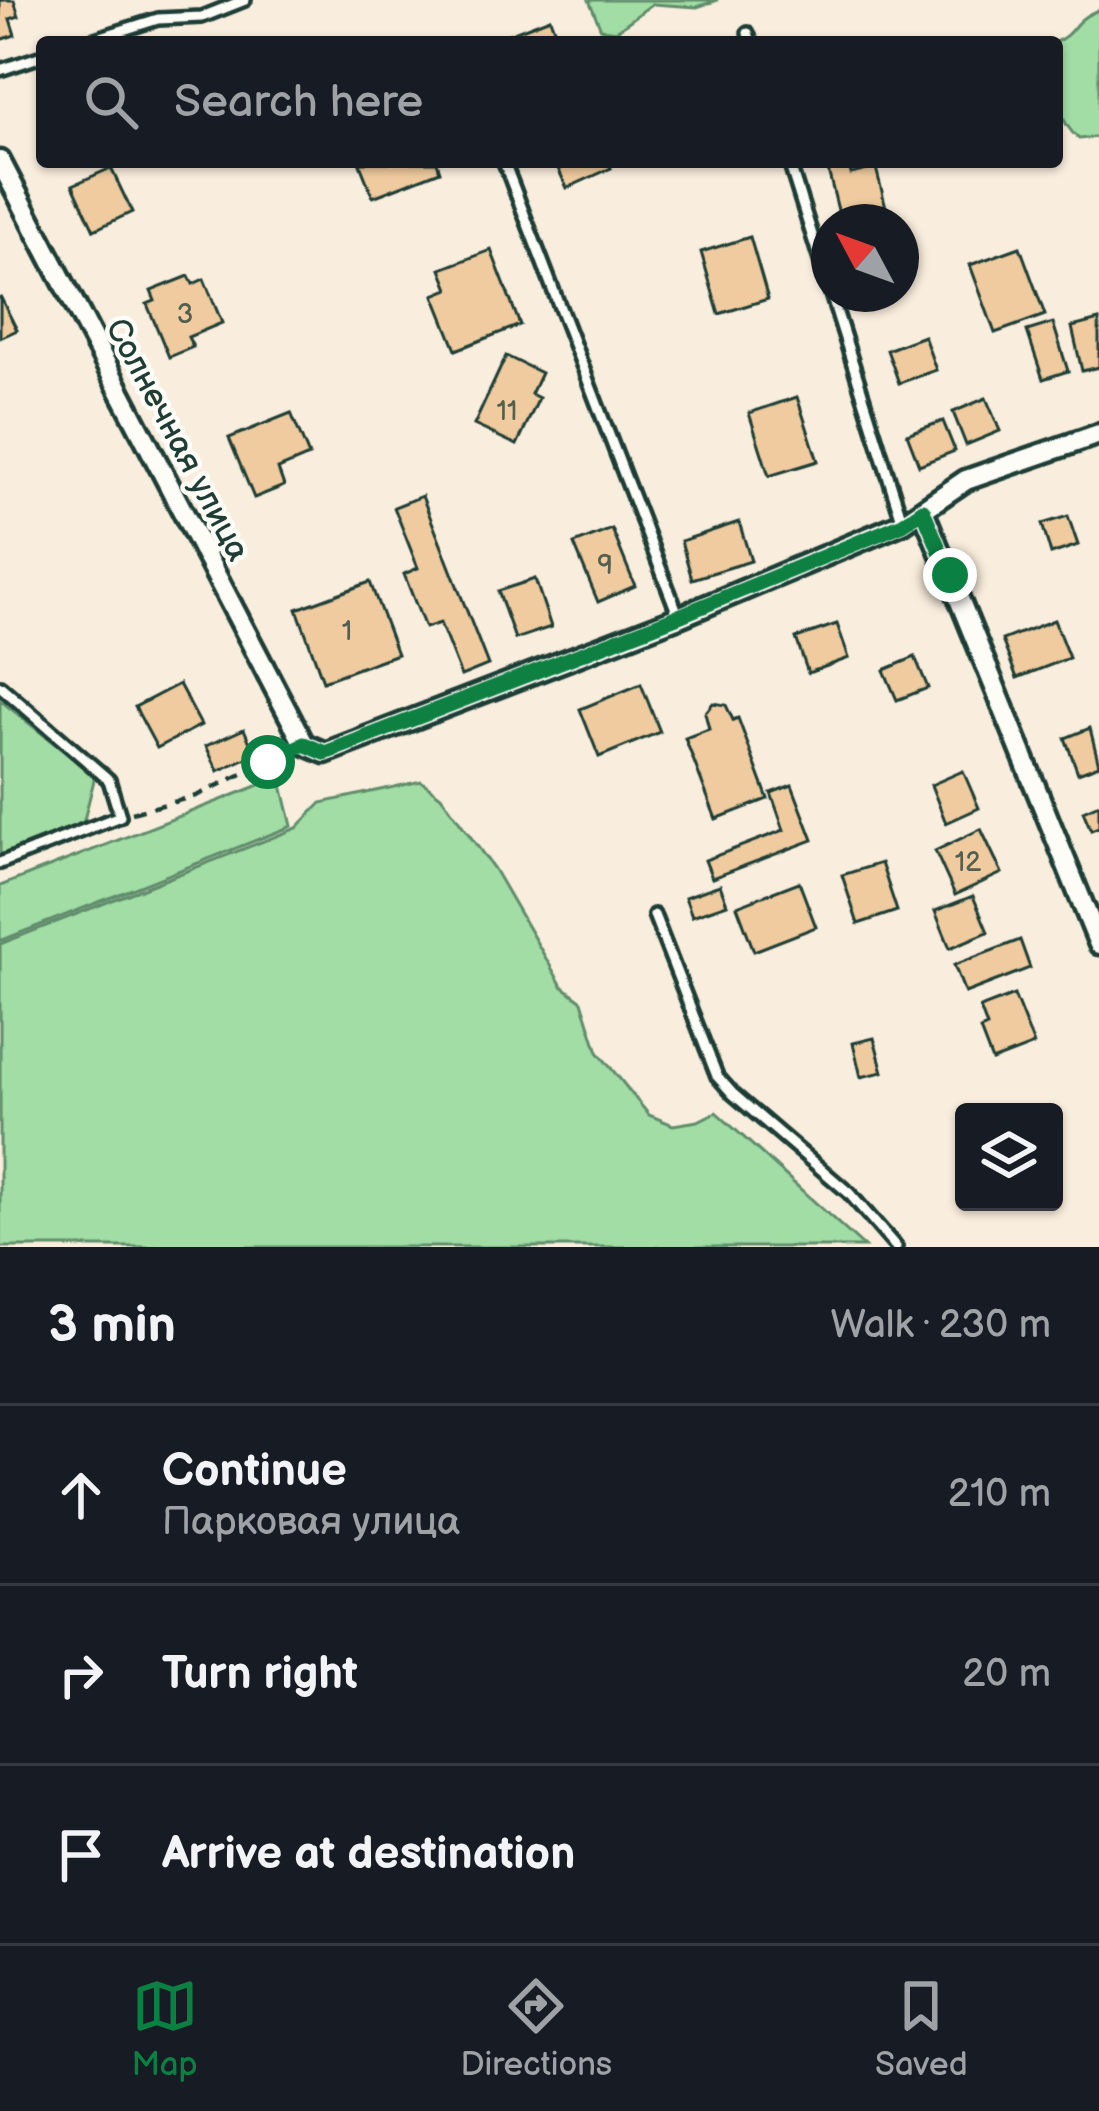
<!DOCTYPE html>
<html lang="en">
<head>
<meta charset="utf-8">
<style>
	:root { --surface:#171b24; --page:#20242c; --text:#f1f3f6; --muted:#9ea1a6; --line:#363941; --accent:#0b8043 }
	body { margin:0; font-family:"Balsamiq Sans",sans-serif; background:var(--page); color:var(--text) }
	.controls { position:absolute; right:36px; bottom:36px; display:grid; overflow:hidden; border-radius:12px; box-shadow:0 3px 9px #0004 }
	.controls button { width:108px; height:108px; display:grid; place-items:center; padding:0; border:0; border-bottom:3px solid var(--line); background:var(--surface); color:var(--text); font:60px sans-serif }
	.compass { position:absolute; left:811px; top:204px; width:108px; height:108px; border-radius:50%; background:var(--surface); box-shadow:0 3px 9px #0004; rotate:311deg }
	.stop { position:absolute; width:36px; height:36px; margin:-27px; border:9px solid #0b8043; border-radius:50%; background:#fff }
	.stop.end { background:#0b8043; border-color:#fff; box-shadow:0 3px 12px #0008 }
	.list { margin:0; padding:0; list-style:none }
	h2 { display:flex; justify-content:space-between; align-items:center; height:156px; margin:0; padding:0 48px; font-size:51px }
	h2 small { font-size:39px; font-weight:400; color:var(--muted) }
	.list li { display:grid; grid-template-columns:78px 1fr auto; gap:36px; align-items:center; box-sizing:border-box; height:180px; padding:0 48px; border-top:3px solid var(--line) }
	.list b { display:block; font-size:45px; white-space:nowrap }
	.list p { margin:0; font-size:39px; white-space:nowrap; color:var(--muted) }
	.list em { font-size:39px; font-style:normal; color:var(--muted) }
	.icon { flex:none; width:66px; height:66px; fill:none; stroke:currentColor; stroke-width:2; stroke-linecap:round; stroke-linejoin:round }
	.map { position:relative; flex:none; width:1099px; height:1247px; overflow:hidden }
	.search { position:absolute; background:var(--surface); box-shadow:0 3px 9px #0004; left:36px; right:36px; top:36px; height:132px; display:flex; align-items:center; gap:30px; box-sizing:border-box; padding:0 42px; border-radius:12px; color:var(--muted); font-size:45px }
	.sheet { height:696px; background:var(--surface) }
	nav { display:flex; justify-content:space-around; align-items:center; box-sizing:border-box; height:168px; border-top:3px solid var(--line); background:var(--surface); font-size:33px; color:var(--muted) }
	nav a { display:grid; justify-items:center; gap:6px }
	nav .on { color:var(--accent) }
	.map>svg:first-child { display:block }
</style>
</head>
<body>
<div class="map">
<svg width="1099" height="1247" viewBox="0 0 1099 1247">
	<rect width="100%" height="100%" fill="#f9eddd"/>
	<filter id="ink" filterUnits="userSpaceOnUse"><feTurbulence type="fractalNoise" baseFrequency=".00833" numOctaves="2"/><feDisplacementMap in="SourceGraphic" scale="24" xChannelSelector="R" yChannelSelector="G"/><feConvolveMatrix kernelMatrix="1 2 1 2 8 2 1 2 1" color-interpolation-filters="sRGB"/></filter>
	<g filter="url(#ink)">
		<g fill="#a1dda4" stroke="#608d6c" stroke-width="3">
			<polygon points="589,0 718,0 697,7 652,4 616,31 601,29"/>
			<path d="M1099,10V137L1079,139C1046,111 1064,75 1055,42C1075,35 1072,19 1099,10Z"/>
			<polygon points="0,700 95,776 83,824 0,858"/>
			<polygon points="280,777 292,826 0,941 0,886"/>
			<polygon points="421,781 441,796 494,869 562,986 582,1001 598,1052 649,1115 673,1125 698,1121 716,1112 864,1247 0,1247 0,944 297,828 321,803"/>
		</g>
		<g fill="#efcb9f" stroke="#1f3d34" stroke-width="3">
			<polygon points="0,0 14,0 19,16 10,19 15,35 0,40"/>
			<polygon points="550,18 559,42 508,42 506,35"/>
			<polygon points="359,162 437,162 440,171 373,197"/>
			<polygon points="555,162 608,162 611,168 567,188"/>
			<polygon points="826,162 848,162 851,174 876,168 888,215 841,222"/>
			<polygon points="111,168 132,212 94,230 73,185"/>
			<polygon points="750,237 768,299 719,314 701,252"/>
			<polygon points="1020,247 1045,315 995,333 970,265"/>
			<polygon points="491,250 520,325 456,350 434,295 449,289 441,269"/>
			<polygon points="189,276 193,284 204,279 222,323 188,337 193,347 169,357 147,304 155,301 151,291"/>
			<polygon points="0,296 17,330 0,338"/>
			<polygon points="1099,320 1099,367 1082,371 1072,327"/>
			<polygon points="1053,323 1068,371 1043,379 1027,331"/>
			<polygon points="924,336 936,370 899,383 887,350"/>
			<polygon points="506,356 541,373 531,394 539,398 517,445 474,425"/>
			<polygon points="797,397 818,461 769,476 749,413"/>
			<polygon points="986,398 1000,431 966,445 953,412"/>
			<polygon points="291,413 309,456 278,469 284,486 254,498 229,438"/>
			<polygon points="943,421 955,451 919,465 907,434"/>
			<polygon points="422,496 488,665 461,676 440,623 425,628 404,574 418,568 394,507"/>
			<polygon points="1068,516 1078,545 1051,554 1042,524"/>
			<polygon points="739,522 751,561 692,579 681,541"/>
			<polygon points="612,529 635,586 598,602 574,544"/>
			<polygon points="535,579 551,627 515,639 498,591"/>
			<polygon points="370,582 397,654 323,681 297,609"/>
			<polygon points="1054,620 1069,658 1017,678 1002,640"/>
			<polygon points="837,624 849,658 808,673 796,638"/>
			<polygon points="915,657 928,688 897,700 884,670"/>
			<polygon points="179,684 201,725 157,748 135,707"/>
			<polygon points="641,684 660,732 599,757 580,709"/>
			<polygon points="713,703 726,705 733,720 738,718 768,799 716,819 685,738 709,729 705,713"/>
			<polygon points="1090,728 1099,765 1078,773 1065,738"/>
			<polygon points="244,729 255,754 218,771 206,746"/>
			<polygon points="963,771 979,808 946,823 931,785"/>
			<polygon points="792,785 813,840 712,878 705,860 784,830 771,793"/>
			<polygon points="1099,804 1099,827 1091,830 1083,811"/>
			<polygon points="981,829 1002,873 955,895 935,851"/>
			<polygon points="881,863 897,911 858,924 842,875"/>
			<polygon points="799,882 816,927 754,951 737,906"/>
			<polygon points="720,885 727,904 692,916 685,897"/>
			<polygon points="973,896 988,932 950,948 935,911"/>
			<polygon points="1020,940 1030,968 965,993 954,965"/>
			<polygon points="1014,995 1034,1045 992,1061 980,1030 987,1027 980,1008"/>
			<polygon points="874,1038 883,1072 861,1077 853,1043"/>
		</g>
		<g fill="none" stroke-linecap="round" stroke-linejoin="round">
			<defs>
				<g id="service">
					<polyline points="748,33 751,42"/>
					<polyline points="85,42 158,19 202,17 245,0"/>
					<polyline points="0,70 42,56"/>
					<polyline points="504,162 679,617"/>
					<polyline points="789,162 829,289"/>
					<polyline points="831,294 903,523"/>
					<polyline points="0,686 109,780 120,816 0,863"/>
					<polyline points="654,915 717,1076 733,1094 849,1193 896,1247"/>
				</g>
				<g id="minor">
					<polyline points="0,161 304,744 325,753 679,617 903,523 966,480 1099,434"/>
					<polyline points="923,510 1099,944"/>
				</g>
			</defs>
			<use href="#service" stroke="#1f3d34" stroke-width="18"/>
			<use href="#minor" stroke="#1f3d34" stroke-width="27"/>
			<polyline stroke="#1f3d34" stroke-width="4.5" stroke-dasharray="12 9" stroke-linecap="butt" points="132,813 196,796 288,752"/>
			<use href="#service" stroke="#fdfcf7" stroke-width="9"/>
			<use href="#minor" stroke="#fdfcf7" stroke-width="18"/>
		</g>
	</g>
	<g fill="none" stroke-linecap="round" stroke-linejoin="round" filter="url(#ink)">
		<polyline stroke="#0b8043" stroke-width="15" points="268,762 304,744 325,753 679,616 903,524 923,510 950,575"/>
	</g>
	<g text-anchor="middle" stroke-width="9" stroke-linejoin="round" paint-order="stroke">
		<g font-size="27" fill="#53604f">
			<text x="185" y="323">3</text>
			<text x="507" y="420">11</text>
			<text x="605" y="574">9</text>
			<text x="347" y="640">1</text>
			<text x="968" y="871">12</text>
		</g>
		<g font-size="33" fill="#1f3d34" stroke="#fdfcf7">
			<text transform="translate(179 439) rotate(62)" y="12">Солнечная улица</text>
		</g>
	</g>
</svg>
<div class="controls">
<button><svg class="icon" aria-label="layers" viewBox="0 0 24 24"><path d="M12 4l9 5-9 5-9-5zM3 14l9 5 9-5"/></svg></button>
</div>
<svg class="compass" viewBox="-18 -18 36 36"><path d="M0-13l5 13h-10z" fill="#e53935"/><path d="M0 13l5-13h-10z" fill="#9ea1a6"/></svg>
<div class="stop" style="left:268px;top:762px"></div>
<div class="stop end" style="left:950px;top:575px"></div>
<div class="search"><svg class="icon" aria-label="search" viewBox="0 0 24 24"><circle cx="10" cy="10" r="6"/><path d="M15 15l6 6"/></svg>Search here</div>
</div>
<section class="sheet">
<h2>3 min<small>Walk · 230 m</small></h2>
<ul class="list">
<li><svg class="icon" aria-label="ahead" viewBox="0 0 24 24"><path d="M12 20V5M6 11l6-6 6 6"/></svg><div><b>Continue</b><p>Парковая улица</p></div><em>210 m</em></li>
<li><svg class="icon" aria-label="right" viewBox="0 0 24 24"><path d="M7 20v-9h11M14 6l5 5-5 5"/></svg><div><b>Turn right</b></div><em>20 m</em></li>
<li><svg class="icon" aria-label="arrive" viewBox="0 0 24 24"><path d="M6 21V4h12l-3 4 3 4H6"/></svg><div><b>Arrive at destination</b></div></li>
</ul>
</section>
<nav>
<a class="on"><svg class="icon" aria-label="map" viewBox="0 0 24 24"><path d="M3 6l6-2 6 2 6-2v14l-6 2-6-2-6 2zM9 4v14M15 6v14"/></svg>Map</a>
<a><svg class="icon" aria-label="directions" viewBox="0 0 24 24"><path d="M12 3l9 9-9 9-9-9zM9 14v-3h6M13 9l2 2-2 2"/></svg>Directions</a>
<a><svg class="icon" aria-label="saved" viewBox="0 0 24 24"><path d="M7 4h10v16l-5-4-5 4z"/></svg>Saved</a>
</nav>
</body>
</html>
